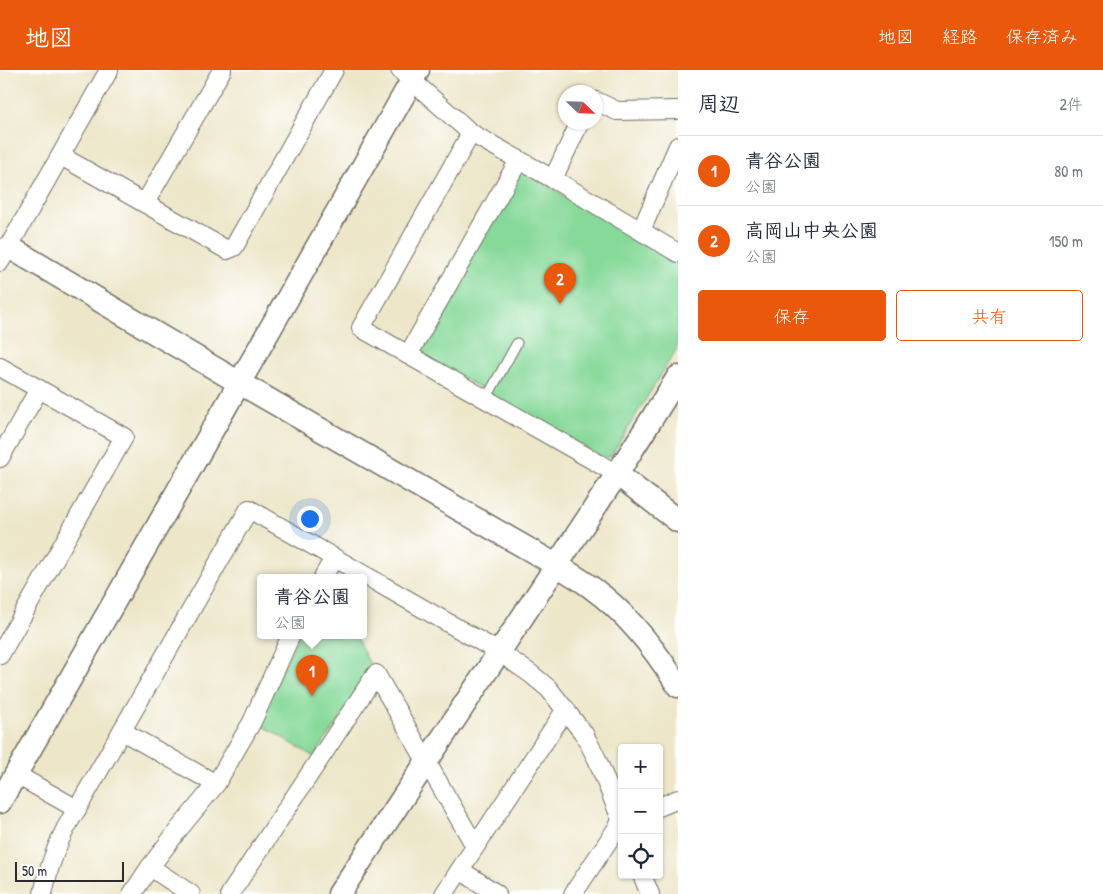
<!DOCTYPE html>
<html lang="ja">
<head>
<meta charset="utf-8">
<style>
	:root { --surface:#fff; --page:#f2f2f3; --text:#1f2937; --muted:#747a83; --line:#e0e1e3; --accent:#ea580c }
	body { margin:0; font-family:"Patrick Hand","Klee One",sans-serif; background:var(--page); color:var(--text) }
	.controls { position:absolute; right:15px; bottom:15px; display:grid; overflow:hidden; border-radius:5px; box-shadow:0 1px 4px #0004 }
	.controls button { width:45px; height:45px; display:grid; place-items:center; padding:0; border:0; border-bottom:1px solid var(--line); background:var(--surface); color:var(--text); font:25px sans-serif }
	.compass { position:absolute; left:558px; top:15px; width:45px; height:45px; border-radius:50%; background:var(--surface); box-shadow:0 1px 4px #0004; rotate:113deg }
	.scale { position:absolute; left:15px; bottom:12px; width:109px; box-sizing:border-box; padding-left:5px; border:2px solid #2b2b2b; border-top:0; font-size:14px; line-height:18px; white-space:nowrap; color:#2b2b2b; -webkit-text-stroke:4px #fff; paint-order:stroke }
	.you { position:absolute; left:309px; top:448px; width:18px; height:18px; margin:-12px; border:4px solid #fff; border-radius:50%; background:#1a73e8; box-shadow:0 0 0 8px #1a73e833 }
	.badge { display:grid; place-items:center; width:32px; height:32px; border-radius:50%; background:var(--accent); color:#fff; font-size:16px; font-weight:700 }
	.pin { position:absolute; translate:-50% -41px; filter:drop-shadow(0 1px 2px #0008) }
	.pin::after { content:''; position:absolute; top:26px; width:18px; height:15px; background:inherit; clip-path:polygon(0 0,100% 0,50% 100%) }
	.popup { position:absolute; left:257px; top:504px; width:110px; height:65px; box-sizing:border-box; display:grid; place-content:center; border-radius:5px; background:var(--surface); filter:drop-shadow(0 1px 4px #0005); font-size:16px; white-space:nowrap; color:var(--muted) }
	.popup b { font-size:19px; color:var(--text) }
	.popup::after { content:''; position:absolute; left:50%; top:100%; margin-left:-10px; border:10px solid transparent; border-top-color:var(--surface) }
	.list { margin:0; padding:0; list-style:none }
	h2 { display:flex; justify-content:space-between; align-items:center; height:65px; margin:0; padding:0 20px; font-size:21px }
	h2 small { font-size:16px; font-weight:400; color:var(--muted) }
	.list li { display:grid; grid-template-columns:32px 1fr auto; gap:15px; align-items:center; box-sizing:border-box; height:70px; padding:0 20px; border-top:1px solid var(--line) }
	.list b { display:block; font-size:19px; white-space:nowrap }
	.list p { margin:0; font-size:16px; white-space:nowrap; color:var(--muted) }
	.list em { font-size:16px; font-style:normal; color:var(--muted) }
	.actions { display:flex; gap:10px; padding:15px 20px }
	.actions a { flex:1; padding:11px 0; border:1px solid var(--accent); border-radius:5px; text-align:center; font-size:18px; color:var(--accent) }
	.actions .main { background:var(--accent); color:#fff }
	.icon { flex:none; width:28px; height:28px; fill:none; stroke:currentColor; stroke-width:2; stroke-linecap:round; stroke-linejoin:round }
	.map { position:relative; flex:none; width:678px; height:824px; overflow:hidden }
	header { display:flex; align-items:center; gap:30px; box-sizing:border-box; height:70px; padding:0 25px; background:var(--accent); color:#fff }
	header strong { font-size:24px }
	nav { display:flex; gap:28px; margin-inline-start:auto; font-size:18px }
	main { display:flex }
	aside { flex:1; background:var(--surface) }
	.map>svg:first-child { display:block }
</style>
</head>
<body>
<header>
<strong>地図</strong>
<nav><a>地図</a><a>経路</a><a>保存済み</a></nav>
</header>
<main>
<div class="map">
<svg width="678" height="824" viewBox="0 0 678 824">
	<rect width="100%" height="100%" fill="#fff"/>
	<filter id="ink" filterUnits="userSpaceOnUse"><feTurbulence type="fractalNoise" baseFrequency=".02" numOctaves="2"/><feDisplacementMap in="SourceGraphic" scale="10" xChannelSelector="R" yChannelSelector="G"/><feConvolveMatrix kernelMatrix="1 2 1 2 8 2 1 2 1" color-interpolation-filters="sRGB"/></filter>
	<filter id="wash" filterUnits="userSpaceOnUse"><feTurbulence type="fractalNoise" baseFrequency=".0096" numOctaves="4" result="noise"/><feDisplacementMap in="SourceGraphic" scale="20" xChannelSelector="R" yChannelSelector="G"/><feGaussianBlur stdDeviation="1.12" result="paint"/><feColorMatrix in="noise" values="0 0 0 0 0 0 0 0 0 0 0 0 0 0 0 0 0 1.4 0 .05"/><feComposite in="paint" operator="in"/></filter>
	<g filter="url(#wash)">
		<rect width="100%" height="100%" fill="#ede6c9"/>
		<g fill="#87d99a" stroke="#598262">
			<polygon points="519,99 678,192 678,277 611,386 604,388 415,281"/>
			<polygon points="299,565 355,565 373,600 314,687 257,652"/>
		</g>
	</g>
	<g filter="url(#ink)">
		<g fill="none" stroke-linecap="round" stroke-linejoin="round">
			<defs>
				<polyline id="service" points="486,329 517,273"/>
				<g id="minor">
					<polyline points="400,0 471,63 553,109 678,183"/>
					<polyline points="596,31 617,41 678,40"/>
					<polyline points="471,63 361,258 617,404"/>
					<polyline points="61,86 227,180 234,177 334,0"/>
					<polyline points="553,109 580,52"/>
					<polyline points="145,133 222,0"/>
					<polyline points="641,161 678,76"/>
					<polyline points="0,192 109,0"/>
					<polyline points="408,285 519,90"/>
					<polyline points="0,297 124,367 0,585"/>
					<polyline points="0,388 39,319"/>
					<polyline points="323,507 334,488"/>
					<polyline points="122,661 216,714 252,652 291,565"/>
					<polyline points="15,704 77,739 249,439 499,582 531,604 549,619 584,664 597,689 622,752"/>
					<polyline points="659,737 678,729"/>
					<polyline points="150,797 179,759 216,714"/>
					<polyline points="460,800 497,824"/>
					<polyline points="642,805 650,824"/>
					<path d="M43,824C49,794 60,765 77,739"/>
					<polyline points="132,824 150,797 191,824"/>
					<polyline points="230,824 376,604 475,776"/>
					<polyline points="444,824 566,639"/>
					<polyline points="573,824 621,752"/>
				</g>
				<g id="tertiary">
					<path d="M9,177L238,312L556,495C568,502 580,509 592,518C627,543 655,579 678,616"/>
					<polyline points="617,404 678,451"/>
					<polyline points="0,732 418,0"/>
					<polyline points="339,824 617,404 678,307"/>
				</g>
			</defs>
			<use href="#service" stroke="#6f6c62" stroke-width="11"/>
			<use href="#minor" stroke="#6f6c62" stroke-width="20"/>
			<use href="#tertiary" stroke="#6f6c62" stroke-width="25"/>
			<use href="#service" stroke="#fff" stroke-width="9"/>
			<use href="#minor" stroke="#fff" stroke-width="18"/>
			<use href="#tertiary" stroke="#fff" stroke-width="22"/>
		</g>
	</g>
</svg>
<div class="controls">
<button>+</button>
<button>−</button>
<button><svg class="icon" aria-label="locate" viewBox="0 0 24 24"><circle cx="12" cy="12" r="6"/><path d="M12 2v4M12 18v4M2 12h4M18 12h4"/></svg></button>
</div>
<svg class="compass" viewBox="-18 -18 36 36"><path d="M0-13l5 13h-10z" fill="#e53935"/><path d="M0 13l5-13h-10z" fill="#747a83"/></svg>
<div class="scale">50 m</div>
<div class="you"></div>
<div class="pin badge" style="left:312px;top:626px">1</div>
<div class="popup"><b>青谷公園</b>公園</div>
<div class="pin badge" style="left:560px;top:234px">2</div>
</div>
<aside>
<h2>周辺<small>2件</small></h2>
<ul class="list">
<li><span class="badge">1</span><div><b>青谷公園</b><p>公園</p></div><em>80 m</em></li>
<li><span class="badge">2</span><div><b>高岡山中央公園</b><p>公園</p></div><em>150 m</em></li>
</ul>
<div class="actions"><a class="main">保存</a><a>共有</a></div>
</aside>
</main>
</body>
</html>
